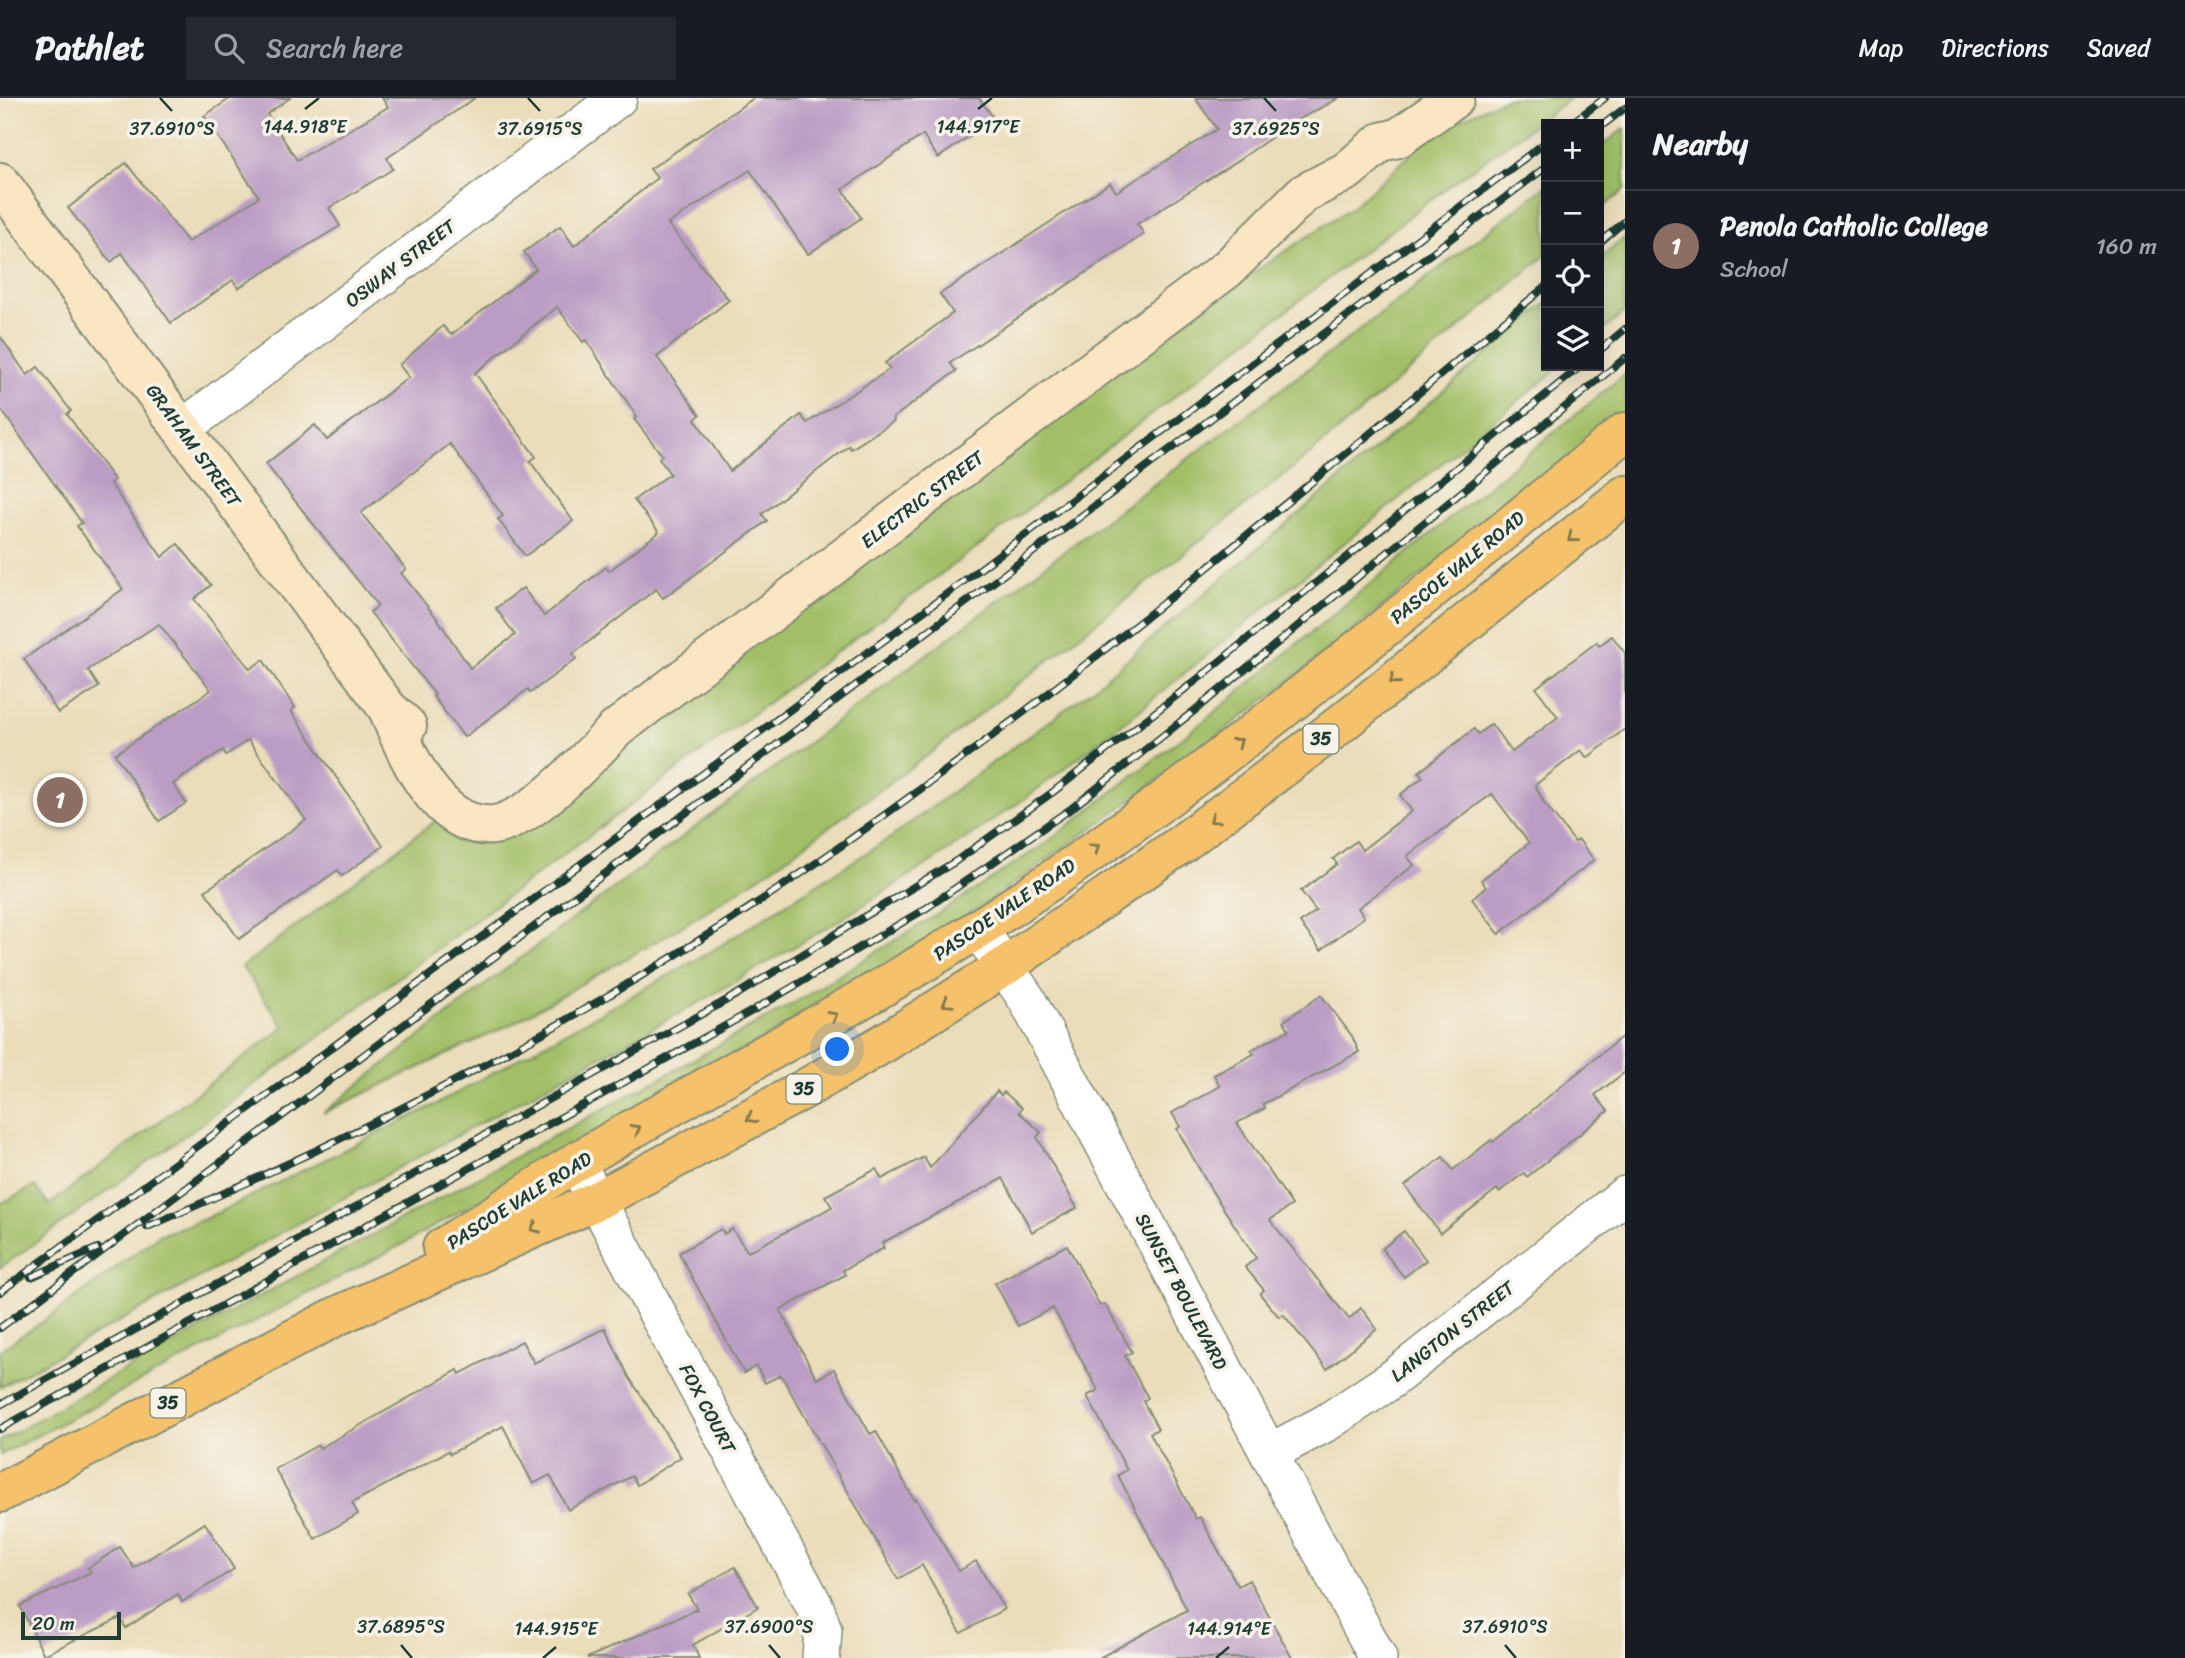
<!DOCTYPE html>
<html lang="en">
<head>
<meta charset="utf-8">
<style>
	:root { --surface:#171b24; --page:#242831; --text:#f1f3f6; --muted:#9ea1a6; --line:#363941; --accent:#d1495b }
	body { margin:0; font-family:Sriracha,sans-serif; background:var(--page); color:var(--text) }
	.controls { position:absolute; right:21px; top:21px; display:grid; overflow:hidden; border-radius:0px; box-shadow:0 7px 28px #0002 }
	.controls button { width:63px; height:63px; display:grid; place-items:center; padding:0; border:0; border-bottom:2px solid var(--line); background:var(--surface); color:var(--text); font:35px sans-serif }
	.scale { position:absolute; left:21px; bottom:18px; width:100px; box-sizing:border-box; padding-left:7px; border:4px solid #1f3d34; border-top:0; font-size:19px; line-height:24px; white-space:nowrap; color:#1f3d34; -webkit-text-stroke:5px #f7f3e8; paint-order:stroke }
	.you { position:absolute; left:838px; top:952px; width:24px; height:24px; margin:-18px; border:5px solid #fff; border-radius:50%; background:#1a73e8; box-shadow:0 0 0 10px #1a73e833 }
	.badge { display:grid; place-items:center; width:46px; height:46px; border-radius:50%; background:var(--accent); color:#fff; font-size:23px; font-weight:700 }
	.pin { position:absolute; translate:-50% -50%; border:4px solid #fff; box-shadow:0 2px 7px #0006 }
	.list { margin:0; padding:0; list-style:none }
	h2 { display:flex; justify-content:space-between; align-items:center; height:91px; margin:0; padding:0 28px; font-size:30px }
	h2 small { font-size:23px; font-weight:400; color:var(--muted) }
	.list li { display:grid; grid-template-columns:46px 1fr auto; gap:21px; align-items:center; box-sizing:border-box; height:112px; padding:0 28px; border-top:2px solid var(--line) }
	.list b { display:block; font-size:26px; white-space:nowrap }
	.list p { margin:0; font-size:23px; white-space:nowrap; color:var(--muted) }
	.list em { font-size:23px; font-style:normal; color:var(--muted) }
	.icon { flex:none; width:38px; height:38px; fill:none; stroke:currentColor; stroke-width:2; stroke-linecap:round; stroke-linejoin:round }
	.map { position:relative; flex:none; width:1625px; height:1560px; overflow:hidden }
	header { display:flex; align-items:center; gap:42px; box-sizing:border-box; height:98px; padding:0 35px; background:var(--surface); border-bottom:2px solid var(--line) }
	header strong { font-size:33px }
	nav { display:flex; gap:38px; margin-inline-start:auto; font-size:24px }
	.search { width:490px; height:63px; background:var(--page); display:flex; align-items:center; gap:18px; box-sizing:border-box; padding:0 24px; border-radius:0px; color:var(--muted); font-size:26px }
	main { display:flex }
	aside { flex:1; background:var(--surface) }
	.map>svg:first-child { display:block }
</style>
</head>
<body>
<header>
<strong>Pathlet</strong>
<div class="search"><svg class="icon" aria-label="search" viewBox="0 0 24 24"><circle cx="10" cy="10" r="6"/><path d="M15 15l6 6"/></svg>Search here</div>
<nav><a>Map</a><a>Directions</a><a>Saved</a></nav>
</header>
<main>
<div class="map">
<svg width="1625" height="1560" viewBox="0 0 1625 1560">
	<rect width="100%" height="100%" fill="#f7f3e8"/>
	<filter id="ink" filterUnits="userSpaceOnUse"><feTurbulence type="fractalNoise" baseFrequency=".0143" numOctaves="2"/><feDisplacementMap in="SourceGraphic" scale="14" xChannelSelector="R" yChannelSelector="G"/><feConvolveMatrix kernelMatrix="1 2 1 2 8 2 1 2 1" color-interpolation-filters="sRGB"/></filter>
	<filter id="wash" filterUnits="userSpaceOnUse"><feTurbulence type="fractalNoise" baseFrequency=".00686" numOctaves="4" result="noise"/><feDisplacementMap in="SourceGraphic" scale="28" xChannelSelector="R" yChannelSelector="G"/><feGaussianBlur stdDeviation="1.57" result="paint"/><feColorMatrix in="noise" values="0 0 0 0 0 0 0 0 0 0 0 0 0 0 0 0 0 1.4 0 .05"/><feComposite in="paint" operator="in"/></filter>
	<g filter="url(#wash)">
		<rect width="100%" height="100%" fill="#ebddba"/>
		<g fill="#a2bf67" stroke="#607e4e" stroke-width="2">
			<polygon points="1506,0 1571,0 1450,87 1019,418 212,1018 0,1170 0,1106 35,1088 49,1107 284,929 242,869 439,720 473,737 1244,181 1352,109 1438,32"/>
			<polygon points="1625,30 1625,91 1599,113 1599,50"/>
			<polygon points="1546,88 1546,157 1308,358 928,657 771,771 683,828 511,926 323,1015 494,880 1344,244"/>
			<polygon points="1625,139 1625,214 1599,236 1599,162"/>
			<polygon points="1546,206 1546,268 1561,268 1136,615 1026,700 928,766 840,822 702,903 0,1289 0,1252 57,1214 159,1137 205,1121 435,1007 710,854 890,740 1090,593"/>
			<polygon points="1625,276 1625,315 1277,593 1130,703 982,808 859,886 403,1146 0,1357 0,1343 110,1280 664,978 799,902 941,814 1049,743 1205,622"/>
		</g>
		<g id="blocks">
			<g fill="#bb9cc5" fill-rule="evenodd">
				<polygon points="231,0 290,0 267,16 297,62 388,9 382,0 475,0 387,60 393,71 329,110 340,128 238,190 233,182 171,225 122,155 111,164 68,110 126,65 188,144 259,99 204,18"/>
				<path d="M754,0H979L994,21L938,60L923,37L843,91L861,120L808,156L750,72L668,126L729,202L657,259L700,317L695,321L730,373L801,317L807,325L890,271L885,265L953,215L940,196L1110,85L1116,94L1217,31L1195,0H1339L1292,25L1239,62L1137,126L1144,136L950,265L956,273L893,320L894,323L851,351L849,348L762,416L767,423L663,500L656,491L573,556L576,561L530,595L528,591L464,639L433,598L435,597L370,514L378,508L266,366L315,327L327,342L409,279L399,267L443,228L451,237L536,171L524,154L560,128L574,148L657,80L650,71ZM557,209L583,244L586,242L637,319L634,321L662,357L659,360L670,376L634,402L659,434L609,473L606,469L544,518L523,490L496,510L515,537L470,570L439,523L401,475L406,471L361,415L450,346L503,418L498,421L525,458L573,423L530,363L536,359L475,275Z"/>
				<polygon points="0,238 27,277 38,269 71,313 67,316 114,382 110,385 162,459 178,446 211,487 194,501 250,571 263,562 295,610 291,613 383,748 342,778 338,772 239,841 205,793 306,722 248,642 226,657 223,652 173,686 186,705 159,723 115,656 211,592 159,526 88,572 99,589 58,615 24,561 123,491 77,428 82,425 0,310"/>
				<polygon points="1612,538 1625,555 1625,631 1587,660 1581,652 1535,687 1544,705 1575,744 1579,742 1594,762 1499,836 1472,801 1486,789 1481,782 1529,745 1492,696 1407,758 1414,767 1358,810 1364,819 1321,852 1300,825 1316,813 1301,793 1337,766 1333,761 1356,743 1362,752 1412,713 1400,697 1423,679 1419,674 1474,631 1478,636 1491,626 1512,654 1558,619 1536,590 1597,544 1599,548"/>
				<polygon points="1321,897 1352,938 1359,954 1263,1006 1265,1010 1237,1025 1292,1107 1270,1122 1349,1221 1361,1210 1377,1231 1327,1271 1283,1216 1279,1219 1260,1196 1264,1192 1245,1169 1256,1160 1210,1090 1177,1031 1180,1029 1172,1015 1220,988 1214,977 1254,956 1251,952 1289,932 1284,923"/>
				<polygon points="1625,936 1625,974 1595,997 1608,1013 1527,1079 1524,1075 1499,1094 1497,1091 1440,1135 1405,1088 1443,1059 1453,1072 1491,1042 1493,1044"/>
				<polygon points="997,993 1001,997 1004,994 1022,1010 1019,1014 1041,1034 1037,1039 1077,1110 1032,1134 1003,1080 882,1145 884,1150 843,1172 845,1177 780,1212 817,1281 834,1271 870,1336 876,1333 914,1402 916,1401 959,1473 976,1463 1004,1511 961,1535 922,1467 898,1481 781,1277 765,1285 756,1268 744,1275 679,1155 721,1131 724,1136 732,1131 748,1154 832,1109 825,1098 876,1071 882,1081 924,1059 930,1070"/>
				<polygon points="1404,1133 1426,1162 1404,1179 1382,1151"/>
				<polygon points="1067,1147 1100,1208 1105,1206 1132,1254 1125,1258 1148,1300 1143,1303 1158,1331 1150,1335 1196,1421 1200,1419 1238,1488 1249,1482 1292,1560 1099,1560 1187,1512 1118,1377 1127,1372 1087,1298 1098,1292 1053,1210 1018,1228 995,1185"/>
				<polygon points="605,1230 629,1279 681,1359 637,1387 632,1378 568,1412 550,1377 533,1386 503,1328 450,1356 448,1353 352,1405 358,1416 315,1441 275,1371 318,1347 320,1350 458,1272 460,1276 522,1243 534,1265"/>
				<polygon points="205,1425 234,1471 182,1504 178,1496 126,1530 120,1520 44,1557 20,1508 91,1474 88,1470 120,1449 134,1470"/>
				<polygon points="735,1469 758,1509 693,1547 699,1560 587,1560 697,1511 688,1496"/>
			</g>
		</g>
	</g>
	<g filter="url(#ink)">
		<use href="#blocks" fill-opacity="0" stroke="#858d77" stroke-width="2"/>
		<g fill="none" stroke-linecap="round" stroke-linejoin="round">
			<defs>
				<g id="street">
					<polyline points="182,331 618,0"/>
					<polyline points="978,830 1026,900 1378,1560"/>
					<polyline points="576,1064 815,1509 823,1532 821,1560"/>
					<polyline points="1269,1355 1326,1325 1391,1282 1625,1097"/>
				</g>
				<g id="secondary">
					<polyline points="0,84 388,611 407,628"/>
					<path d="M388,611C404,652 437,733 494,727C532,722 589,659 616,631L1227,171L1303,96L1347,73L1381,44L1398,40L1455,0"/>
				</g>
				<g id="primary">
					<path d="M442,1150C487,1122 531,1092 576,1064C708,985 846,915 976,832C1206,685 1413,505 1625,334"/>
					<polyline points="0,1395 337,1218 598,1102 801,993 884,945 1004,869 1180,747 1333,632 1625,397"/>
				</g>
			</defs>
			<use href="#street" stroke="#858d77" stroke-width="40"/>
			<use href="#secondary" stroke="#858d77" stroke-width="42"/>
			<use href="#primary" stroke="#858d77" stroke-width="42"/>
			<use href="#street" stroke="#fff" stroke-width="37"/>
			<use href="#secondary" stroke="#fbe6c4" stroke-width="38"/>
			<use href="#primary" stroke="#f5c16b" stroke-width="38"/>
			<defs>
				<g id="rail">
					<polyline points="1570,26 1605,0"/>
					<polyline points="1599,30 1625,10"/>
					<polyline points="1599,145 1625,123"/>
					<polyline points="1599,253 1625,231"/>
					<path d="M147,1129C371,1033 589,919 790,783C1055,603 1301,394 1546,188"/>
					<polyline points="31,1179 98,1150"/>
					<polyline points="0,1194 932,507 1546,44"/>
					<polyline points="0,1230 1546,69"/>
					<polyline points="0,1307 736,897 956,763 1053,694 1208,573 1581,268"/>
					<polyline points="0,1331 752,913 925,811 1072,710 1204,605 1625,260"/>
				</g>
			</defs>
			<use href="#rail" stroke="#1f3d34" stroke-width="8"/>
			<use href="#rail" stroke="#f7f3e8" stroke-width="5" stroke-dasharray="16" stroke-linecap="butt"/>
		</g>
		<defs><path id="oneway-chevron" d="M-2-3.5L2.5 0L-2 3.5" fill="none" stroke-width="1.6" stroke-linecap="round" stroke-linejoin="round" transform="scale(1.75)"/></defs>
		<g stroke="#7f784d">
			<use href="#oneway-chevron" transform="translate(1572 440) rotate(141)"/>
			<use href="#oneway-chevron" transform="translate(1394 582) rotate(141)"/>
			<use href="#oneway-chevron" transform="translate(1238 644) rotate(-38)"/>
			<use href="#oneway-chevron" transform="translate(1214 721) rotate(143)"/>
			<use href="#oneway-chevron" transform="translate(1095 750) rotate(-35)"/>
			<use href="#oneway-chevron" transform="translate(947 905) rotate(148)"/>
			<use href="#oneway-chevron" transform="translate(833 918) rotate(-30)"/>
			<use href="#oneway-chevron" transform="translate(751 1020) rotate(152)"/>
			<use href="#oneway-chevron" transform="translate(636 1031) rotate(-29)"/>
			<use href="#oneway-chevron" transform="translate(535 1130) rotate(156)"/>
		</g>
	</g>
	<path fill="none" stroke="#1f3d34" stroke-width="2.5" d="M160,0L172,13M528,0L540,13M1264,0L1276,13M305,11L319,0M978,11L992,0M401,1547L412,1560M769,1547L780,1560M1505,1547L1516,1560M543,1560L556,1549M1216,1560L1229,1549"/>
	<g text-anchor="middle" stroke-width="7" stroke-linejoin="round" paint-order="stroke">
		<g fill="#f7f3e8" stroke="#60746a" stroke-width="2">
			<rect x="1303.5" y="626.5" width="35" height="29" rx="5"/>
			<rect x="786.5" y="976.5" width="35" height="29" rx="5"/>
			<rect x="150.5" y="1290.5" width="35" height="29" rx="5"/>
		</g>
		<g font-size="18" font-weight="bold" fill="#1f3d34">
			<text x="1321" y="647">35</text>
			<text x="804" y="997">35</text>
			<text x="168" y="1311">35</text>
		</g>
		<g font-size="19" fill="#1f3d34" stroke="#f7f3e8">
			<text transform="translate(400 165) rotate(-37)" y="7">OSWAY STREET</text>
			<text transform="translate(194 347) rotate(54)" y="7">GRAHAM STREET</text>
			<text transform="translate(922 401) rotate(-37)" y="7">ELECTRIC STREET</text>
			<text transform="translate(1457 469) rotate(-39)" y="7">PASCOE VALE ROAD</text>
			<text transform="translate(1004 811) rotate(-34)" y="7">PASCOE VALE ROAD</text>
			<text transform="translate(519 1102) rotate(-32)" y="7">PASCOE VALE ROAD</text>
			<text transform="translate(1182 1193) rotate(62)" y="7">SUNSET BOULEVARD</text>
			<text transform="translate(1452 1233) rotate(-38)" y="7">LANGTON STREET</text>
			<text transform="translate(708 1310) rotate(62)" y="7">FOX COURT</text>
		</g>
	</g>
	<g font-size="18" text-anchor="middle" fill="#1f3d34" stroke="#f7f3e8" stroke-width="7" stroke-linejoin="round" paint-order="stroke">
		<text x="305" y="35">144.918°E</text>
		<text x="978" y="35">144.917°E</text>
		<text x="172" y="37">37.6910°S</text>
		<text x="540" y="37">37.6915°S</text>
		<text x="1276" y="37">37.6925°S</text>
		<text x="401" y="1535">37.6895°S</text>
		<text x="769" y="1535">37.6900°S</text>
		<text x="1505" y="1535">37.6910°S</text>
		<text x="556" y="1537">144.915°E</text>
		<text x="1229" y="1537">144.914°E</text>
	</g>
</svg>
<div class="controls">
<button>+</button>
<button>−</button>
<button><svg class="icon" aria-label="locate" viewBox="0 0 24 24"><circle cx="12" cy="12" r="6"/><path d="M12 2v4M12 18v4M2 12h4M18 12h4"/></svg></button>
<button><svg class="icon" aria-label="layers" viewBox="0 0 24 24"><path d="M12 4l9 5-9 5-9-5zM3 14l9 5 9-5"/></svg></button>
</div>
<div class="scale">20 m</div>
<div class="you"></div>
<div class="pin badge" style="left:60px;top:702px;background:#8d6e63">1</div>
</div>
<aside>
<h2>Nearby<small></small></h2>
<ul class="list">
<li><span class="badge" style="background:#8d6e63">1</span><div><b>Penola Catholic College</b><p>School</p></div><em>160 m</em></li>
</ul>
</aside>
</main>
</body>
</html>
